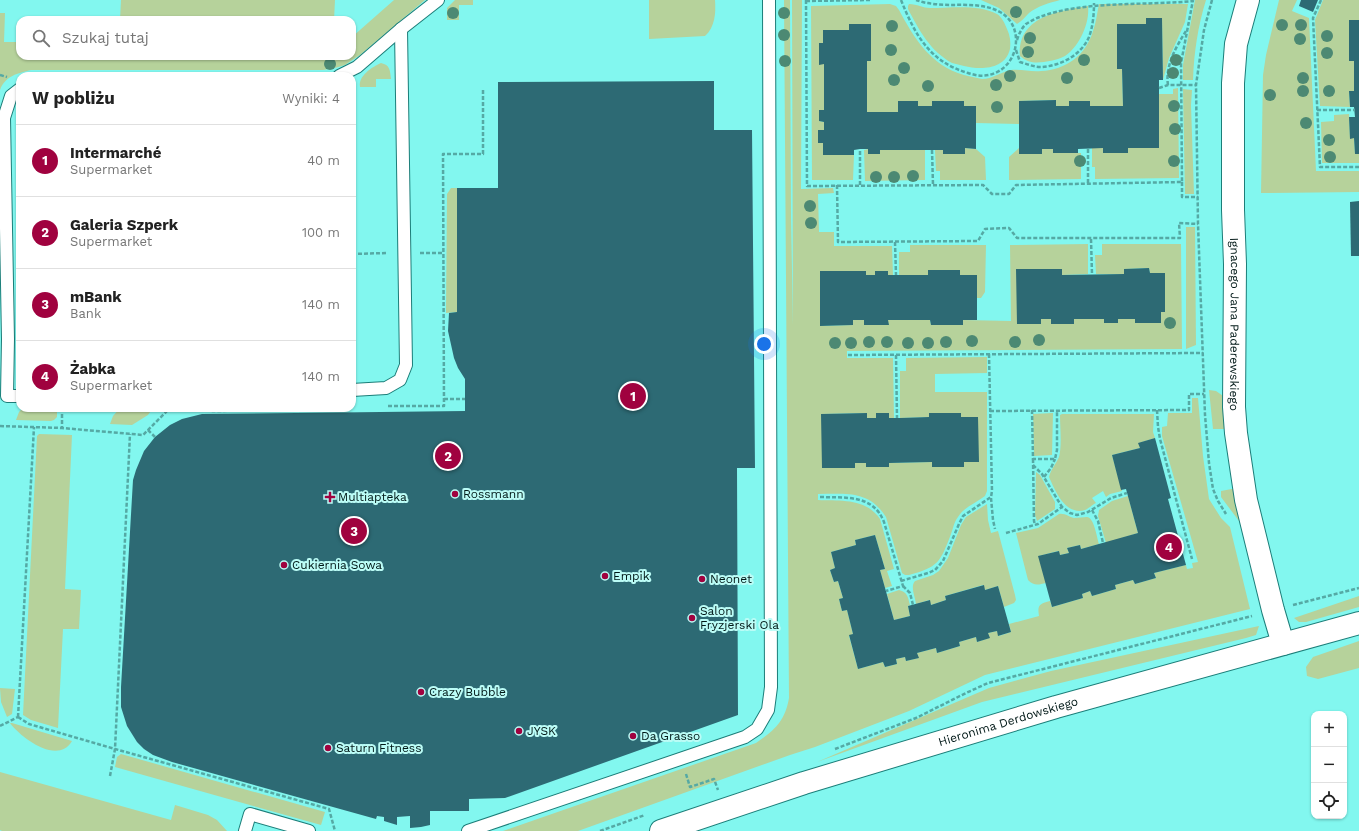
<!DOCTYPE html>
<html lang="pl">
<head>
<meta charset="utf-8">
<style>
	:root { --surface:#fff; --page:#f2f2f2; --text:#222; --muted:#767676; --line:#e0e0e0; --accent:#a0023f }
	body { margin:0; font-family:"Work Sans",sans-serif; background:var(--page); color:var(--text) }
	.controls { position:absolute; right:12px; bottom:12px; display:grid; overflow:hidden; border-radius:8px; box-shadow:0 1px 3px #0004 }
	.controls button { width:36px; height:36px; display:grid; place-items:center; padding:0; border:0; border-bottom:1px solid var(--line); background:var(--surface); color:var(--text); font:20px sans-serif }
	.you { position:absolute; left:764px; top:344px; width:14px; height:14px; margin:-10px; border:3px solid #fff; border-radius:50%; background:#1a73e8; box-shadow:0 0 0 6px #1a73e833 }
	.badge { display:grid; place-items:center; width:26px; height:26px; border-radius:50%; background:var(--accent); color:#fff; font-size:13px; font-weight:700 }
	.pin { position:absolute; translate:-50% -50%; border:2px solid #fff; box-shadow:0 1px 4px #0006 }
	.list { margin:0; padding:0; list-style:none }
	h2 { display:flex; justify-content:space-between; align-items:center; height:52px; margin:0; padding:0 16px; font-size:17px }
	h2 small { font-size:13px; font-weight:400; color:var(--muted) }
	.list li { display:grid; grid-template-columns:26px 1fr auto; gap:12px; align-items:center; box-sizing:border-box; height:72px; padding:0 16px; border-top:1px solid var(--line) }
	.list b { display:block; font-size:15px; white-space:nowrap }
	.list p { margin:0; font-size:13px; white-space:nowrap; color:var(--muted) }
	.list em { font-size:13px; font-style:normal; color:var(--muted) }
	.icon { flex:none; width:22px; height:22px; fill:none; stroke:currentColor; stroke-width:2; stroke-linecap:round; stroke-linejoin:round }
	.map { position:relative; flex:none; width:1359px; height:831px; overflow:hidden }
	.search { position:absolute; background:var(--surface); box-shadow:0 1px 3px #0004; left:16px; top:16px; width:340px; height:44px; display:flex; align-items:center; gap:10px; box-sizing:border-box; padding:0 14px; border-radius:12px; color:var(--muted); font-size:15px }
	.panel { position:absolute; background:var(--surface); box-shadow:0 1px 3px #0004; left:16px; top:72px; width:340px; height:340px; border-radius:12px }
	.map>svg:first-child { display:block }
</style>
</head>
<body>
<div class="map">
<svg width="1359" height="831" viewBox="0 0 1359 831">
	<rect width="100%" height="100%" fill="#82f7ef"/>
	<g fill="#b6d29b">
		<polygon points="121,0 335,0 334,20 120,20"/>
		<path d="M394,0H425L360,55L345,65L335,68L323,70H31C18,73 5,76 0,90V13H5L4,42H20V56H352V37Z"/>
		<polygon points="455,0 473,0 473,5 459,5 459,20 447,20 447,8"/>
		<path d="M649,0H715C716,13 715,27 705,36L649,39Z"/>
		<path d="M784,0H790L791,217L793,325L792,0H802L801,189L833,188L834,193L818,194L819,232H834V246H892L893,275H888V271H875V275H866L865,271H820V326L853,325V320H864L865,325H888V320H930L931,325H963V320L1011,321L1010,245L1088,244V274L1062,275L1017,269V324H1041V319H1051V324H1074V319H1104L1105,323H1118V319H1135V323H1160L1161,312H1165V273H1150L1149,268L1125,269L1124,274H1096L1095,255H1102V244H1181L1182,349L847,351V358H893L894,418H889V413L876,418H867V413L822,414V468H854L855,463H866V467H889V463L932,462V467H964V462H978V417H961V413H929V417L900,418V371H906V358L987,357V373L935,374V392H987V491L985,496C976,503 964,507 958,517C954,522 953,529 951,534C940,563 938,567 909,575H905L902,573L886,517C869,490 846,494 818,494V500C841,501 866,498 880,519L894,569L887,571L892,586L885,588L880,570L885,569L875,535L855,540L856,545L831,552L835,568L830,570L834,582L838,581L843,598L839,599L842,611L847,610L853,634L849,636L858,669L883,662L885,667L897,664L896,659L905,657L906,661L918,658L917,653L936,648L937,653L960,646L959,642L976,637L977,642L989,638L988,633L997,631L999,636L1011,632L1009,624L1039,616C1037,604 1040,604 1050,601L1052,607L1083,598L1082,594L1090,591L1092,596L1116,589L1115,585L1133,580L1135,584L1156,578L1154,573L1186,565L1187,569L1193,568L1192,563L1198,562L1162,436V427L1167,426L1168,413H1192V398H1198L1203,456L1209,499L1221,518L1230,527L1250,609L985,675L909,711L815,747L790,755L578,831H503L756,743C775,730 785,721 789,698Z"/>
		<path d="M981,0H1060C1049,3 1038,6 1029,13C1025,17 1022,21 1017,24L999,8Z"/>
		<path d="M1195,0H1206C1198,26 1194,52 1193,80H1183V65Z"/>
		<polygon points="1279,0 1297,0 1292,11 1309,18 1316,171 1359,171 1359,192 1261,193 1263,75 1266,55"/>
		<polygon points="1323,0 1359,0 1359,20 1349,21 1349,61 1354,61 1354,91 1349,92 1350,107 1320,106 1315,20"/>
		<path d="M890,4L896,6L899,10C914,38 931,66 964,75C969,76 976,78 982,79C992,79 1001,72 1011,70C1021,69 1031,72 1041,71C1066,70 1086,55 1093,31C1096,23 1097,13 1099,4H1188L1185,22L1169,58L1163,80L1162,18H1146V24H1117V69H1122L1123,106H1090V101H1069V106H1056V100L1019,101V124L976,123L964,106V101H933L932,106H918V101H898V112H867V61L871,60V24L849,30L823,43H819V64H824V110L819,111V121L824,122V130L818,143H823V155H854L853,180H812L811,6Z"/>
		<path d="M909,4C917,4 923,8 930,8C950,8 979,4 997,14C1002,17 1005,24 1007,29C1010,35 1011,42 1010,49C1005,70 980,70 964,66C960,65 956,64 952,63C930,51 919,30 908,9V6Z"/>
		<path d="M1088,6C1090,22 1080,46 1065,56C1060,59 1051,61 1044,62C1035,63 1028,63 1020,56C1017,17 1058,11 1088,6Z"/>
		<path d="M381,63C390,65 390,70 391,79H376V87H360C358,76 372,67 381,63Z"/>
		<polygon points="1178,88 1179,178 1095,179 1095,167 1092,167 1092,148 1103,148 1103,153 1127,153 1128,148 1159,148 1159,94 1173,94 1173,89"/>
		<polygon points="1183,89 1192,90 1191,105 1194,194 1185,194"/>
		<polygon points="1349,114 1350,138 1354,138 1355,154 1359,154 1359,163 1322,163 1321,122 1334,121 1334,115"/>
		<polygon points="965,148 976,149 985,157 986,180 940,180 940,171 936,171 935,150 943,150 943,154"/>
		<polygon points="1019,148 1019,154 1042,154 1042,149 1053,149 1054,153 1081,153 1081,179 1009,180 1009,157"/>
		<polygon points="868,149 868,154 880,154 880,150 925,150 925,180 865,181 864,150"/>
		<polygon points="451,188 457,188 457,312 446,313 447,194"/>
		<polygon points="1186,227 1195,227 1196,345 1186,349"/>
		<polygon points="910,245 986,245 985,292 981,298 977,298 977,275 960,275 959,270 929,270 928,275 899,275 899,252 910,252"/>
		<polygon points="1209,390 1216,391 1226,398 1229,429 1213,429"/>
		<polygon points="23,408 57,408 57,417 54,420 51,421 16,420 19,412"/>
		<polygon points="120,408 153,408 148,415 132,425 110,424 113,416"/>
		<polygon points="1053,413 1052,455 1034,456 1033,414"/>
		<path d="M1062,414H1154L1153,432L1155,438L1139,443L1140,448L1112,455L1122,491L1110,494L1106,497L1103,491L1092,498L1096,503C1092,505 1088,509 1085,510C1065,516 1055,490 1049,477C1051,469 1056,464 1059,457C1062,446 1060,427 1060,415Z"/>
		<polygon points="39,434 72,435 65,589 81,590 79,629 63,629 58,728 31,720 23,715 37,436"/>
		<polygon points="1036,472 1040,475 1055,502 1055,509 1037,521 1035,515"/>
		<polygon points="1237,488 1245,533 1239,521 1221,497 1221,491"/>
		<polygon points="1128,496 1138,533 1106,543 1098,516 1099,510 1112,501"/>
		<path d="M987,504L988,520L991,533L998,531L1015,595L1016,600L1014,603L1004,607L998,586L985,590L983,585L945,596L946,600L931,605L929,600L916,604C915,596 910,587 915,581L933,575L939,571L948,558L961,525L966,517Z"/>
		<path d="M1059,514C1065,513 1069,517 1074,518C1079,518 1083,517 1087,517C1094,517 1097,538 1099,544L1081,549L1080,545L1067,548L1069,553L1060,555L1058,551L1039,556L1046,583C1038,585 1034,586 1028,580L1016,533L1038,528Z"/>
		<path d="M899,590C908,592 908,598 910,605L908,606L910,616L894,620L887,594Z"/>
		<polygon points="1359,596 1359,607 1306,622 1299,622 1294,618"/>
		<polygon points="1259,626 1256,635 1246,638 982,702 817,762 989,688 1051,671"/>
		<polygon points="1359,641 1359,668 1318,679 1307,676 1306,667 1313,657"/>
		<polygon points="0,688 15,689 12,714 7,717 1,702"/>
		<path d="M10,723H12L72,741C58,765 22,739 10,723Z"/>
		<polygon points="121,754 325,812 321,825 115,767 117,757"/>
		<polygon points="0,772 171,820 175,805 208,815 217,820 227,831 2,831 0,830"/>
	</g>
	<g fill="#2d6a74">
		<polygon points="1301,0 1318,0 1313,12 1299,6"/>
		<polygon points="1146,18 1162,18 1163,80 1159,80 1159,148 1128,148 1128,153 1103,153 1103,148 1078,149 1078,153 1053,153 1053,149 1042,149 1042,154 1019,154 1019,101 1056,100 1056,106 1069,106 1069,101 1090,101 1090,106 1123,106 1122,69 1117,69 1117,24 1146,24"/>
		<polygon points="1349,20 1359,20 1359,154 1355,154 1354,138 1350,139 1349,117 1355,117 1354,107 1350,107 1349,91 1354,91 1354,61 1349,61"/>
		<polygon points="849,24 871,24 871,61 867,61 867,112 898,112 898,101 918,101 918,106 932,106 932,101 964,101 964,106 976,106 976,149 965,148 965,154 943,154 943,150 880,150 880,154 868,154 868,149 860,149 854,150 854,155 823,155 823,143 818,143 818,130 824,130 824,122 819,121 819,110 824,110 824,64 819,65 819,43 823,43 823,30 849,30"/>
		<polygon points="714,81 714,130 752,130 755,468 737,468 738,715 505,798 469,799 469,811 430,811 430,825 421,827 410,828 410,816 397,817 397,825 384,821 384,817 377,816 376,819 172,762 153,755 144,749 137,742 127,726 121,707 121,687 133,480 136,470 144,451 155,437 170,425 182,419 202,414 465,411 465,379 458,368 454,358 448,331 449,313 457,312 457,188 498,188 498,82"/>
		<polygon points="1359,201 1359,256 1351,256 1350,202"/>
		<polygon points="1149,268 1150,273 1165,273 1165,312 1161,312 1161,323 1135,323 1135,319 1118,319 1118,323 1104,323 1104,319 1074,319 1074,324 1051,324 1051,319 1041,319 1041,324 1017,324 1016,269 1062,269 1062,275 1124,274 1124,269"/>
		<polygon points="928,270 960,270 960,275 977,275 977,320 963,320 963,325 931,325 930,320 888,320 889,325 864,325 864,320 853,320 853,325 820,326 820,271 866,271 866,275 875,275 875,271 888,271 888,275 928,275"/>
		<polygon points="867,413 867,418 876,418 876,413 889,413 889,418 900,418 929,417 929,413 961,413 961,417 978,417 979,462 964,462 964,467 932,467 932,462 889,463 889,467 866,467 866,463 855,463 855,468 822,468 821,414"/>
		<polygon points="1155,438 1171,498 1168,499 1186,565 1154,573 1156,578 1135,584 1133,580 1115,585 1116,589 1092,596 1090,591 1082,594 1083,598 1052,607 1038,556 1059,551 1060,555 1069,553 1067,548 1080,545 1081,549 1138,533 1126,489 1121,490 1112,455 1140,448 1138,443"/>
		<polygon points="875,535 885,569 880,570 894,620 910,616 908,606 930,600 931,605 946,600 945,596 984,585 985,590 998,586 1011,632 998,636 997,631 988,633 990,638 977,642 976,637 959,642 960,646 937,653 936,648 917,653 919,658 906,661 905,657 896,659 897,664 885,667 883,662 858,669 849,635 853,634 847,610 842,611 839,599 843,598 838,581 834,582 830,570 835,568 831,552 856,545 855,540"/>
	</g>
	<g fill="none" stroke-linecap="round" stroke-linejoin="round">
		<defs>
			<g id="lane">
				<polyline points="339,76 357,67 401,29 438,0"/>
				<polyline points="20,89 11,96 4,118 8,339 7,396 20,396"/>
				<polyline points="352,390 386,388 400,380 406,365 401,29"/>
				<polyline points="245,831 250,814 309,831"/>
				<polyline points="468,831 745,737 757,729 768,710 771,687 769,0"/>
			</g>
			<g id="street">
				<path id="s1" d="M1248,0L1236,44L1233,83V210L1235,264L1234,407L1236,433L1246,500L1273,610L1283,644"/>
			</g>
			<g id="secondary">
				<path id="s2" d="M661,831L804,783L1056,707L1359,623"/>
			</g>
		</defs>
		<use href="#lane" stroke="#1c7e79" stroke-width="14"/>
		<use href="#street" stroke="#1c7e79" stroke-width="24"/>
		<use href="#secondary" stroke="#1c7e79" stroke-width="24"/>
		<g stroke="#55a9a4" stroke-width="2.5" stroke-dasharray="4 2" stroke-linecap="butt">
			<polyline points="806,0 807,186 983,185 992,194 1009,194 1016,185 1182,182 1181,63 1193,0"/>
			<path d="M901,0C915,35 930,62 968,73C977,76 986,77 995,73C1020,63 1024,25 1000,12C978,0 951,8 928,3C924,3 920,1 916,0"/>
			<polyline points="1212,0 1204,30 1196,85 1198,224 1205,415 1209,463 1213,489 1218,501 1226,514"/>
			<polyline points="1321,0 1313,18 1320,167 1359,167"/>
			<polyline points="806,1 871,0"/>
			<path d="M1017,40C1019,34 1021,29 1026,24C1029,22 1033,20 1037,18C1082,0 1143,6 1193,1"/>
			<path d="M1016,50L1020,62C1027,64 1034,67 1041,67C1061,66 1081,55 1089,37C1093,26 1094,14 1094,3"/>
			<polyline points="0,75 7,77"/>
			<path d="M1168,85C1165,66 1176,47 1186,31"/>
			<polyline points="1159,88 1168,85 1196,85"/>
			<polyline points="1317,110 1355,110"/>
			<polyline points="1088,149 1088,185"/>
			<polyline points="932,150 933,185"/>
			<polyline points="1182,182 1182,197 1198,197"/>
			<polyline points="837,185 838,242 978,241 985,229 1009,228 1017,238 1180,238 1179,223 1198,224"/>
			<polyline points="860,185 860,149"/>
			<polyline points="1091,239 1092,274"/>
			<polyline points="895,242 896,275"/>
			<polyline points="420,253 443,253"/>
			<polyline points="352,254 387,253"/>
			<polyline points="848,355 1203,353"/>
			<polyline points="896,355 897,418"/>
			<polyline points="444,399 465,399"/>
			<polyline points="388,406 444,406 443,154 483,154 483,90"/>
			<polyline points="62,408 62,428"/>
			<polyline points="206,408 212,411 316,410 318,408"/>
			<polyline points="1032,410 1033,459 1055,459 1057,450 1057,410"/>
			<polyline points="1157,410 1158,427 1160,439 1192,559"/>
			<polyline points="990,411 1189,410 1189,394 1204,394"/>
			<polyline points="0,426 62,428 143,435 170,408"/>
			<polyline points="148,430 155,437"/>
			<polyline points="1033,459 1034,521 1035,525"/>
			<polyline points="1033,465 1042,474 1062,507"/>
			<polyline points="1044,477 1051,468 1055,459"/>
			<path d="M820,497C846,498 873,494 884,522L903,586L886,591"/>
			<polyline points="991,498 993,520 995,529"/>
			<polyline points="1092,510 1098,521 1103,543"/>
			<polyline points="1006,533 1038,524 1062,507 1070,513 1077,515 1088,512 1111,498 1127,493"/>
			<polyline points="901,581 928,573 935,570 943,561 959,524 963,516 991,497 992,491 989,354"/>
			<polyline points="903,586 910,593 913,605"/>
			<polyline points="1293,605 1359,588"/>
			<polyline points="18,717 29,724 115,749 329,809 335,831"/>
			<polyline points="18,717 34,427"/>
			<polyline points="0,726 18,717"/>
			<polyline points="835,749 916,718 966,693 988,683 1252,616"/>
			<polyline points="686,774 690,787 714,779 718,790"/>
			<polyline points="110,776 115,749 130,434"/>
			<polyline points="600,831 645,815"/>
		</g>
		<use href="#lane" stroke="#fff" stroke-width="12"/>
		<use href="#street" stroke="#fff" stroke-width="22"/>
		<use href="#secondary" stroke="#fff" stroke-width="22"/>
	</g>
	<g fill="#4c8973">
		<circle cx="1016" cy="12" r="6"/>
		<circle cx="453" cy="13" r="6"/>
		<circle cx="784" cy="13" r="6"/>
		<circle cx="1282" cy="25" r="6"/>
		<circle cx="1301" cy="25" r="6"/>
		<circle cx="892" cy="26" r="6"/>
		<circle cx="784" cy="35" r="6"/>
		<circle cx="1327" cy="36" r="6"/>
		<circle cx="1030" cy="38" r="6"/>
		<circle cx="1300" cy="39" r="6"/>
		<circle cx="891" cy="50" r="6"/>
		<circle cx="1028" cy="52" r="6"/>
		<circle cx="1327" cy="53" r="6"/>
		<circle cx="1084" cy="60" r="6"/>
		<circle cx="1176" cy="60" r="6"/>
		<circle cx="785" cy="61" r="6"/>
		<circle cx="330" cy="64" r="6"/>
		<circle cx="904" cy="68" r="6"/>
		<circle cx="1173" cy="73" r="6"/>
		<circle cx="1010" cy="76" r="6"/>
		<circle cx="1067" cy="78" r="6"/>
		<circle cx="1303" cy="78" r="6"/>
		<circle cx="894" cy="80" r="6"/>
		<circle cx="996" cy="85" r="6"/>
		<circle cx="928" cy="86" r="6"/>
		<circle cx="1303" cy="91" r="6"/>
		<circle cx="1329" cy="91" r="6"/>
		<circle cx="1270" cy="95" r="6"/>
		<circle cx="1174" cy="106" r="6"/>
		<circle cx="997" cy="107" r="6"/>
		<circle cx="1306" cy="123" r="6"/>
		<circle cx="1175" cy="129" r="6"/>
		<circle cx="1329" cy="140" r="6"/>
		<circle cx="1330" cy="157" r="6"/>
		<circle cx="1080" cy="161" r="6"/>
		<circle cx="1174" cy="161" r="6"/>
		<circle cx="913" cy="176" r="6"/>
		<circle cx="876" cy="177" r="6"/>
		<circle cx="894" cy="177" r="6"/>
		<circle cx="810" cy="206" r="6"/>
		<circle cx="811" cy="223" r="6"/>
		<circle cx="1170" cy="323" r="6"/>
		<circle cx="1039" cy="340" r="6"/>
		<circle cx="972" cy="341" r="6"/>
		<circle cx="869" cy="342" r="6"/>
		<circle cx="887" cy="342" r="6"/>
		<circle cx="946" cy="342" r="6"/>
		<circle cx="1015" cy="342" r="6"/>
		<circle cx="835" cy="343" r="6"/>
		<circle cx="851" cy="343" r="6"/>
		<circle cx="908" cy="343" r="6"/>
		<circle cx="928" cy="343" r="6"/>
	</g>
	<g fill="#a0023f" stroke="#bbfcf6" stroke-width="1.5">
		<circle cx="455" cy="494" r="4"/>
		<path d="M328 491h4v4h4v4h-4v4h-4v-4h-4v-4h4z"/>
		<circle cx="284" cy="565" r="4"/>
		<circle cx="605" cy="576" r="4"/>
		<circle cx="702" cy="579" r="4"/>
		<circle cx="692" cy="618" r="4"/>
		<circle cx="421" cy="692" r="4"/>
		<circle cx="519" cy="731" r="4"/>
		<circle cx="633" cy="736" r="4"/>
		<circle cx="328" cy="748" r="4"/>
	</g>
	<g text-anchor="middle" stroke-width="4" stroke-linejoin="round" paint-order="stroke">
		<g font-size="12" fill="#011817" stroke="#bbfcf6">
			<text dy="4" stroke="none"><textPath href="#s1" startOffset="326">Ignacego Jana Paderewskiego</textPath></text>
			<text dy="4" stroke="none"><textPath href="#s2" startOffset="364">Hieronima Derdowskiego</textPath></text>
		</g>
		<g font-size="12" fill="#011817" stroke="#bbfcf6" text-anchor="start">
			<text x="463" y="498">Rossmann</text>
			<text x="338" y="501">Multiapteka</text>
			<text x="292" y="569">Cukiernia Sowa</text>
			<text x="613" y="580">Empik</text>
			<text x="710" y="583">Neonet</text>
			<text x="700" y="615">Salon<tspan x="700" dy="14">Fryzjerski Ola</tspan></text>
			<text x="429" y="696">Crazy Bubble</text>
			<text x="527" y="735">JYSK</text>
			<text x="641" y="740">Da Grasso</text>
			<text x="336" y="752">Saturn Fitness</text>
		</g>
	</g>
</svg>
<div class="controls">
<button>+</button>
<button>−</button>
<button><svg class="icon" aria-label="locate" viewBox="0 0 24 24"><circle cx="12" cy="12" r="6"/><path d="M12 2v4M12 18v4M2 12h4M18 12h4"/></svg></button>
</div>
<div class="you"></div>
<div class="pin badge" style="left:633px;top:396px">1</div>
<div class="pin badge" style="left:448px;top:456px">2</div>
<div class="pin badge" style="left:354px;top:531px">3</div>
<div class="pin badge" style="left:1169px;top:547px">4</div>
<div class="search"><svg class="icon" aria-label="search" viewBox="0 0 24 24"><circle cx="10" cy="10" r="6"/><path d="M15 15l6 6"/></svg>Szukaj tutaj</div>
<section class="panel">
<h2>W pobliżu<small>Wyniki: 4</small></h2>
<ul class="list">
<li><span class="badge">1</span><div><b>Intermarché</b><p>Supermarket</p></div><em>40 m</em></li>
<li><span class="badge">2</span><div><b>Galeria Szperk</b><p>Supermarket</p></div><em>100 m</em></li>
<li><span class="badge">3</span><div><b>mBank</b><p>Bank</p></div><em>140 m</em></li>
<li><span class="badge">4</span><div><b>Żabka</b><p>Supermarket</p></div><em>140 m</em></li>
</ul>
</section>
</div>
</body>
</html>
